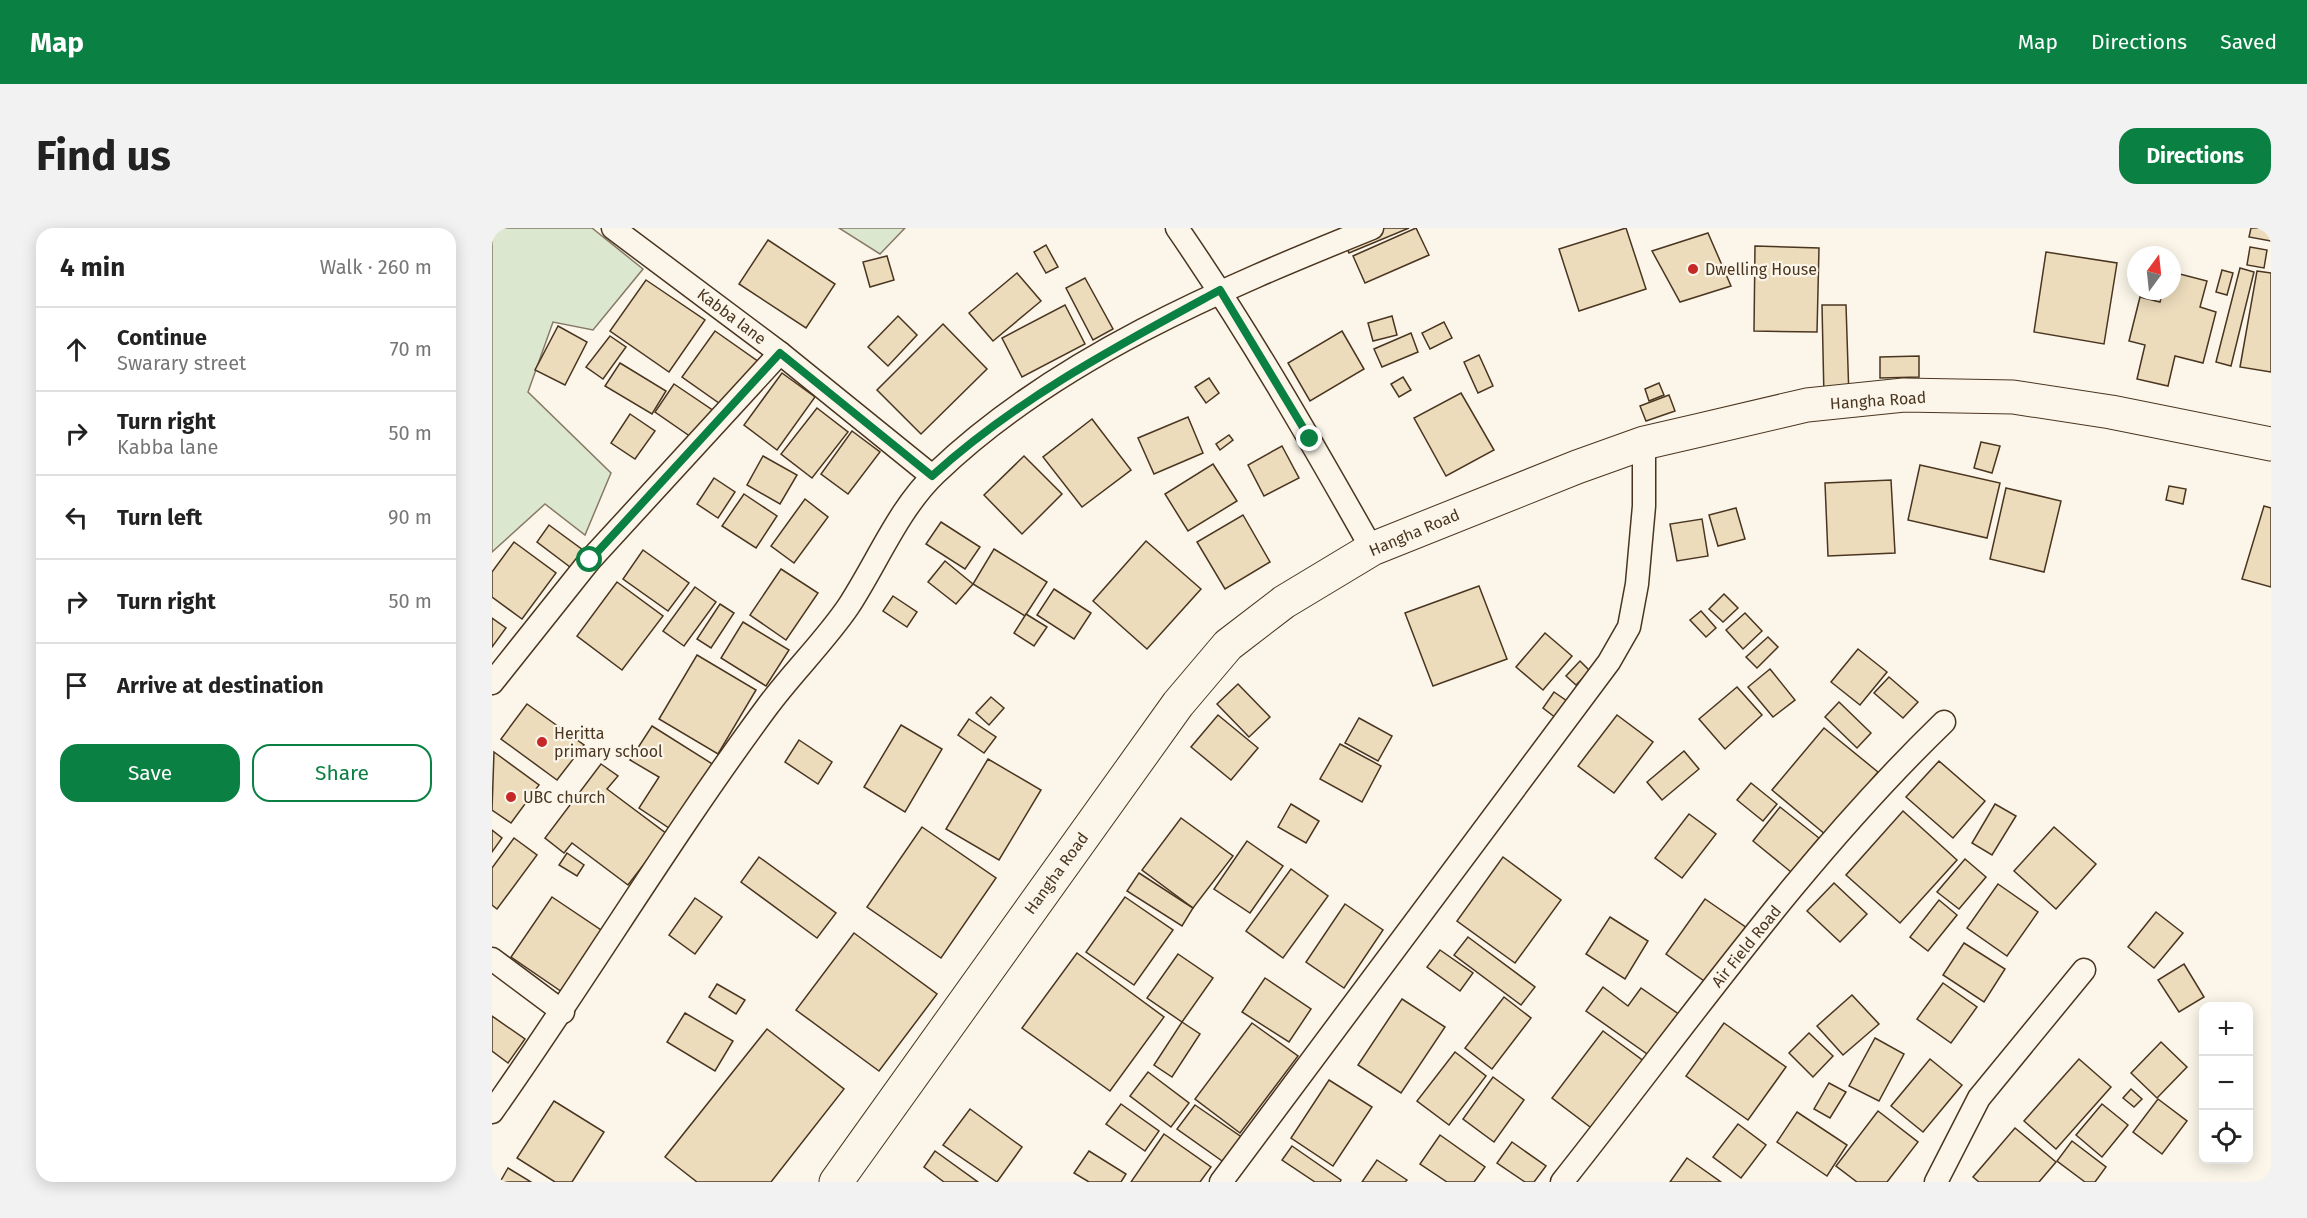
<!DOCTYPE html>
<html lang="en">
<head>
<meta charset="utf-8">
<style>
	:root { --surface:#fff; --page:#f2f2f2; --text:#222; --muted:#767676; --line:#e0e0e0; --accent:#0b8043 }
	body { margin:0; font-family:"Fira Sans",sans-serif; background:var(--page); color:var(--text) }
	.controls { position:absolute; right:18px; bottom:18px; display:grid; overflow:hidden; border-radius:12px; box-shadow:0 3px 15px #0003 }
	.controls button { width:54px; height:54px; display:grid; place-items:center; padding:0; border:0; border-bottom:2px solid var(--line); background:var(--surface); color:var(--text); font:30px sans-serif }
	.compass { position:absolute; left:1635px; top:18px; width:54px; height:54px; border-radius:50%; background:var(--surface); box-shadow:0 3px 15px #0003; rotate:15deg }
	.stop { position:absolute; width:18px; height:18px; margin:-14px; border:4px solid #0b8043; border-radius:50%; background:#fff }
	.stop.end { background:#0b8043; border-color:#fff; box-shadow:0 2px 6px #0008 }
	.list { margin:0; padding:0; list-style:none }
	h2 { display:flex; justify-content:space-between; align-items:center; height:78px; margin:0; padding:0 24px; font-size:26px }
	h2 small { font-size:20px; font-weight:400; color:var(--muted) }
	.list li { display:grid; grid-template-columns:39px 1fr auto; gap:18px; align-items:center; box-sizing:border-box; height:84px; padding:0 24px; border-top:2px solid var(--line) }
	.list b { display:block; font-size:22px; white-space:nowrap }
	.list p { margin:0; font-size:20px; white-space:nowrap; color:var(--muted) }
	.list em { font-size:20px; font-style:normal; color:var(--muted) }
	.actions { display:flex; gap:12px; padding:18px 24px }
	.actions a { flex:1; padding:14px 0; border:2px solid var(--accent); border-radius:18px; text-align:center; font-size:21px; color:var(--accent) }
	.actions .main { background:var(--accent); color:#fff }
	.icon { flex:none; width:33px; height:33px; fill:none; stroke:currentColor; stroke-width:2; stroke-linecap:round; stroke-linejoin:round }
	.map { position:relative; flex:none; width:1779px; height:954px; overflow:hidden; border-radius:18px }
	header { display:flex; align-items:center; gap:36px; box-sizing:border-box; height:84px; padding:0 30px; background:var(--accent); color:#fff }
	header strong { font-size:28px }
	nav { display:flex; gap:33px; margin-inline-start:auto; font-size:21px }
	.intro { display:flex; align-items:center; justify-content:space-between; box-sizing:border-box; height:144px; padding:0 36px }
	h1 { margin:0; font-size:42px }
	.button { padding:15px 27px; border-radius:18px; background:var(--accent); color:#fff; font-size:21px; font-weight:700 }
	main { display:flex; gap:36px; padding:0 36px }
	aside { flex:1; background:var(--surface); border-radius:18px; box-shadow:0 3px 15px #0003 }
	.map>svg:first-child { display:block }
</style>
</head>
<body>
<header>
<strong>Map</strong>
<nav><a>Map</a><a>Directions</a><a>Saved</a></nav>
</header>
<div class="intro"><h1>Find us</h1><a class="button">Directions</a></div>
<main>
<aside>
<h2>4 min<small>Walk · 260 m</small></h2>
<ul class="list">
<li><svg class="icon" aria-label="ahead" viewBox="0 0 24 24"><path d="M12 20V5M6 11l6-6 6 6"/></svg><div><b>Continue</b><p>Swarary street</p></div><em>70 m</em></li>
<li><svg class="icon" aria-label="right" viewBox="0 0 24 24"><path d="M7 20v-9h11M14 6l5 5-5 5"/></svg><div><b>Turn right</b><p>Kabba lane</p></div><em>50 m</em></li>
<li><svg class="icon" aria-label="left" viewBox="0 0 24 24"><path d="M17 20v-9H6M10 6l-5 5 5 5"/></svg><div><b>Turn left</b></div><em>90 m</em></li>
<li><svg class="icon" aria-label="right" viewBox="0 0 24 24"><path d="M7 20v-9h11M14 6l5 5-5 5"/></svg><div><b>Turn right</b></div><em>50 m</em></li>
<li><svg class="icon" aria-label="arrive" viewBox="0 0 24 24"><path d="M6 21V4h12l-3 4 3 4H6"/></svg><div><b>Arrive at destination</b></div></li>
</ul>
<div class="actions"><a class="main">Save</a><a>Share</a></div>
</aside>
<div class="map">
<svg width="1779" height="954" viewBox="0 0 1779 954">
	<rect width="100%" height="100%" fill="#fbf6e9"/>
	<g fill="#dce7d0" stroke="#887966" stroke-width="1.5">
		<polygon points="0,0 100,0 151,41 101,102 61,94 36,164 119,245 93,307 53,276 0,324"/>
		<polygon points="347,0 413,0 388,26"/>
	</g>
	<g fill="#ecdcbc" stroke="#4a3520" stroke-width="1.5">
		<polygon points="849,0 917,0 857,25 847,1"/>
		<polygon points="924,0 937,27 873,55 861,28"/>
		<polygon points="1134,0 1154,61 1087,83 1067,21"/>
		<polygon points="1759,0 1779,0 1779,13 1757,9"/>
		<polygon points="1216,5 1239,58 1188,74 1160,23"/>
		<polygon points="276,12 343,56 314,100 247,56"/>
		<polygon points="554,17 566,39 554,45 542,24"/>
		<polygon points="1263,18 1327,20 1325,104 1262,103"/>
		<polygon points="1758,19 1775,22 1772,40 1755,37"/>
		<polygon points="1554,24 1625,35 1612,116 1542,104"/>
		<polygon points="395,28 402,52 378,59 371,34"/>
		<polygon points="1748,40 1762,44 1739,138 1724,134"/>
		<polygon points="1730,42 1741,45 1735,67 1724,64"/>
		<polygon points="1765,43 1779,45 1779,144 1748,139"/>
		<polygon points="1680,44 1715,53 1708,79 1724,84 1711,135 1683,128 1676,158 1645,151 1653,117 1637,113 1648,69 1668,74 1671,63 1680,63"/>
		<polygon points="525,45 549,73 501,113 477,85"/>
		<polygon points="593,50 621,101 601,112 574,60"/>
		<polygon points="154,52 213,92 177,144 118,103"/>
		<polygon points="573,77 593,116 530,149 510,110"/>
		<polygon points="1330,77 1354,77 1357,170 1332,170"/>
		<polygon points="406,88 425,107 396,138 376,119"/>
		<polygon points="900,88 905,107 881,113 876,95"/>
		<polygon points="952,94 960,110 938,121 930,105"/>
		<polygon points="451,96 495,141 429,206 385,162"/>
		<polygon points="66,98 95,114 73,157 43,142"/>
		<polygon points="223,103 267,134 234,180 190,149"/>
		<polygon points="850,103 872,141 818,173 796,135"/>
		<polygon points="919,105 926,124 890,139 882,121"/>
		<polygon points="118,108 134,119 111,151 94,139"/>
		<polygon points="987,127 1001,158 986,165 972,134"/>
		<polygon points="1427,128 1427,149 1388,150 1388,129"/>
		<polygon points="128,135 174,163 160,186 113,158"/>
		<polygon points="290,145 323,169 285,222 252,197"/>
		<polygon points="911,149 919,162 907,169 899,156"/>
		<polygon points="717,150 727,165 714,175 703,159"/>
		<polygon points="1167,155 1172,167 1157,173 1153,161"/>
		<polygon points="182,156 222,183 202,211 163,184"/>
		<polygon points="969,165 1002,222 954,248 922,190"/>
		<polygon points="1177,167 1183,183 1154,193 1148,178"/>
		<polygon points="325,180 356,204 320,250 289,226"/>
		<polygon points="138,186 163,203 143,231 119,215"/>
		<polygon points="696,189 711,225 662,246 646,210"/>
		<polygon points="600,191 639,242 590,279 551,229"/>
		<polygon points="360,203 388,224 356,266 329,246"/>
		<polygon points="737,207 741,212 728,222 724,216"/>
		<polygon points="1489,214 1508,218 1500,245 1482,240"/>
		<polygon points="790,218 807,250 772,268 756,237"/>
		<polygon points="271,228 305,247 288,276 255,257"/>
		<polygon points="532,228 570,266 530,306 492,267"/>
		<polygon points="721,236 745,273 696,303 673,266"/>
		<polygon points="1428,237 1508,255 1495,310 1416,292"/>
		<polygon points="222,250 243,264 226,290 205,276"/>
		<polygon points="1399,252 1403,325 1336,328 1333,255"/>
		<polygon points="1677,258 1694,261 1691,276 1674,272"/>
		<polygon points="1514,260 1569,273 1552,344 1498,331"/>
		<polygon points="252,266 285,288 264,320 230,298"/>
		<polygon points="313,271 336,289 302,335 279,318"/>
		<polygon points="1772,278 1779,280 1779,359 1750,351"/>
		<polygon points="1244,280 1253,311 1226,318 1217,287"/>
		<polygon points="751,287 778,334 733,361 705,314"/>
		<polygon points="1210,291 1216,328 1185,333 1178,296"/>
		<polygon points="449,294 488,319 473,341 434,316"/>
		<polygon points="57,297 95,325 82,342 45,314"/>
		<polygon points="654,313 709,361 655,421 601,373"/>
		<polygon points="22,314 64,345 30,391 0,369 0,344"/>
		<polygon points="502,321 555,354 533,388 481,356"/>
		<polygon points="151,322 197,355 176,383 131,351"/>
		<polygon points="453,333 481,356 464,376 436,354"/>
		<polygon points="289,341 326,365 294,412 258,387"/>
		<polygon points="125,354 171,388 130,442 85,408"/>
		<polygon points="987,358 1015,431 941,458 913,385"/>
		<polygon points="203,359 224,374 192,418 171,403"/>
		<polygon points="562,361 599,385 582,411 545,387"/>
		<polygon points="1232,366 1246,380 1231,394 1217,381"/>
		<polygon points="401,368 425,384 415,399 391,383"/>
		<polygon points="228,376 242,385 219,420 205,411"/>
		<polygon points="1209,383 1224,400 1214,409 1198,392"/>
		<polygon points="1253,385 1270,403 1251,421 1234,402"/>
		<polygon points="534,386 555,399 542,418 522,405"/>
		<polygon points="0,390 14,400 0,419"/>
		<polygon points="251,394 297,422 274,458 229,430"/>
		<polygon points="1053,405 1080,428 1051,462 1024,439"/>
		<polygon points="1276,409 1286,419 1265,440 1254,429"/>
		<polygon points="1366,421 1395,444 1368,477 1339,454"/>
		<polygon points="205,427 264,462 226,526 167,491"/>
		<polygon points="1088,433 1098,443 1084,457 1074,448"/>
		<polygon points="1278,441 1303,472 1281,489 1256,459"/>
		<polygon points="1397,449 1426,474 1411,490 1382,465"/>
		<polygon points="746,456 778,489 757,509 725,476"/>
		<polygon points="1245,459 1270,487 1233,521 1207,491"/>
		<polygon points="1062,464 1075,473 1064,490 1051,480"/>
		<polygon points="499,469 512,480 497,497 484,485"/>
		<polygon points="1347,474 1379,505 1365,520 1333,489"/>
		<polygon points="35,476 92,517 65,552 9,511"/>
		<polygon points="726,487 766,520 739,552 699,519"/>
		<polygon points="1125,487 1161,514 1122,565 1086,538"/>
		<polygon points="867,490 900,508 886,533 853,515"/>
		<polygon points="477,491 504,509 492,525 466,507"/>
		<polygon points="409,497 450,521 413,584 372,559"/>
		<polygon points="160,498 222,537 180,602 147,580 167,549 138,532"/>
		<polygon points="1332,500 1386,544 1334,607 1280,562"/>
		<polygon points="307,512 340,534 326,556 293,534"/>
		<polygon points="848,516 889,538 870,574 828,551"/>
		<polygon points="1192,523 1207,541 1170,572 1155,554"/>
		<polygon points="2,524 47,557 19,595 0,582"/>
		<polygon points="496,531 549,562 507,632 454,601"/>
		<polygon points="1447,533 1493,573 1461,610 1414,569"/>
		<polygon points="109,536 126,548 115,561 175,606 136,657 80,615 72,625 53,610"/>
		<polygon points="1259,555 1285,576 1271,593 1245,572"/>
		<polygon points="799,576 827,593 814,615 786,599"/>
		<polygon points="1503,576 1524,588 1500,627 1480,615"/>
		<polygon points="1288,579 1327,610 1299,644 1261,613"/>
		<polygon points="1411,583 1465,632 1408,695 1354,647"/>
		<polygon points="1197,586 1224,606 1190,650 1163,630"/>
		<polygon points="689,590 741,628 701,680 650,642"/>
		<polygon points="430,599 504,650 449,730 375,679"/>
		<polygon points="1562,599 1604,636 1564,681 1522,643"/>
		<polygon points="0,602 10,610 0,624"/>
		<polygon points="22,610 45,627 5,681 0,677 0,640"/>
		<polygon points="755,613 791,638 758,685 722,661"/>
		<polygon points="75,625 92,637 85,648 67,637"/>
		<polygon points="267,629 344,685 325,710 249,654"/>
		<polygon points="1011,629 1069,672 1023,735 965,693"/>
		<polygon points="1473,631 1494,649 1467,681 1445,664"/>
		<polygon points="799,641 836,668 791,730 754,703"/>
		<polygon points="647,645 701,680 690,698 635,663"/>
		<polygon points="1342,655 1375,686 1348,714 1315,683"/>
		<polygon points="1506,656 1546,684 1515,728 1475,700"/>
		<polygon points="60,669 115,706 73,766 19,729"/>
		<polygon points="633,669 681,702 642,757 594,724"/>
		<polygon points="203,670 230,689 203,726 177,707"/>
		<polygon points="1213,671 1255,700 1215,755 1174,726"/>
		<polygon points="1447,672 1465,687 1436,723 1418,709"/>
		<polygon points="853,676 891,702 852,760 814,734"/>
		<polygon points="1664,684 1691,705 1662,740 1636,719"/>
		<polygon points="1118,689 1156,713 1133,751 1094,726"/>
		<polygon points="362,705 445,766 387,843 304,782"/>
		<polygon points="976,709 1043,759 1029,777 962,727"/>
		<polygon points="1472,715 1513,741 1492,774 1451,747"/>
		<polygon points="948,722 981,745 968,763 935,739"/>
		<polygon points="585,725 672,789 618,863 530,800"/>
		<polygon points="686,726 721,750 690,794 655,770"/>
		<polygon points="1692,736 1712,769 1687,784 1666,752"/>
		<polygon points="773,750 819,781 797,814 750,784"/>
		<polygon points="1451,755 1485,779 1459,815 1425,791"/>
		<polygon points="225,756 253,772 244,786 217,769"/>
		<polygon points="1111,759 1136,778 1149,760 1188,787 1158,828 1094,783"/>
		<polygon points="1360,767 1387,796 1351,827 1325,798"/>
		<polygon points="1012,769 1039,790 1000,841 973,820"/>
		<polygon points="910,771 953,799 909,865 866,837"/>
		<polygon points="193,785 241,813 223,843 175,814"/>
		<polygon points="0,788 33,811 16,835 0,823"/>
		<polygon points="690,794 708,806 680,849 662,837"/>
		<polygon points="760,795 806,828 748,905 703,871"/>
		<polygon points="1232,795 1294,839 1256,892 1194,848"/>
		<polygon points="275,801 352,861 279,954 205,954 173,929"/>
		<polygon points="1111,803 1153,834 1102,902 1060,870"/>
		<polygon points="1317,805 1341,828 1321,849 1297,825"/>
		<polygon points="1383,810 1412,826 1387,873 1357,858"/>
		<polygon points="1669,814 1695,839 1665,870 1639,845"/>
		<polygon points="963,824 994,848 957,897 925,873"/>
		<polygon points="1438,831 1470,857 1431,904 1399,878"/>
		<polygon points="1587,831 1619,859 1564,921 1532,893"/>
		<polygon points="656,844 697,875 679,899 638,868"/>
		<polygon points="1001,849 1032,872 1002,914 971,891"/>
		<polygon points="837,852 880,879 841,938 799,910"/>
		<polygon points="1337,855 1354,864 1338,890 1322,881"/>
		<polygon points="1639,861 1650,871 1642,879 1631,870"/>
		<polygon points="1666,871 1695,893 1670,926 1641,904"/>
		<polygon points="62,873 112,904 80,954 63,954 25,930"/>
		<polygon points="629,876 667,903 653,923 614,896"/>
		<polygon points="1610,876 1636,897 1610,929 1584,907"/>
		<polygon points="703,877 751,910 733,935 685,901"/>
		<polygon points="478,881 530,919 505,954 451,917"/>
		<polygon points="1386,883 1426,914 1395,954 1365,954 1344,938"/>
		<polygon points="1305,884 1355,917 1335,948 1285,914"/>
		<polygon points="1246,896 1274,917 1249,950 1221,929"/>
		<polygon points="1523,900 1564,934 1547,954 1487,954 1481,949"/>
		<polygon points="672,906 719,939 708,954 639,954"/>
		<polygon points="948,907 993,939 982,954 955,954 928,936"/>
		<polygon points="1580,913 1614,939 1603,954 1593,954 1565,933"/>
		<polygon points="1020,914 1054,938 1042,954 1033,954 1005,935"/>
		<polygon points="800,918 849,952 848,954 823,954 790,932"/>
		<polygon points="443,923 486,954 452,954 432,939"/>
		<polygon points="597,923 634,946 629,954 597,954 582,945"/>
		<polygon points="1195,930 1229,954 1178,954"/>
		<polygon points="885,932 915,952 913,954 870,954"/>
		<polygon points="16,940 39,954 8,954"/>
	</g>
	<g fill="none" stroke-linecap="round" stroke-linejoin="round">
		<defs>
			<g id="minor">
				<polyline points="121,0 288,125 440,248"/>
				<path d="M685,0C756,103 818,211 880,321"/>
				<polyline points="0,455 98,332 288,125"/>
				<polyline points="0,731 71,784"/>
				<path d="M0,884C94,751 178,610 275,479C300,445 332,414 356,379C385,335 406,281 444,245C564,130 729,61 880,0"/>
				<polyline points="729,954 1117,434 1137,399 1145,356 1152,278 1152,215"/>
				<path d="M1070,954C1194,798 1308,633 1452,494"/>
				<polyline points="1444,954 1487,870 1592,742"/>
			</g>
			<polyline id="trunk" points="344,954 686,476 736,417 792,374 880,321 1085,239 1152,215 1204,203 1315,177 1412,167 1521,169 1619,184 1779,216"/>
		</defs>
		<use href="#minor" stroke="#4a3520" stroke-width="25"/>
		<use href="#trunk" stroke="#4a3520" stroke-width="35"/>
		<use href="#minor" stroke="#fbf6e9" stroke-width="22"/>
		<use href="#trunk" stroke="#fbf6e9" stroke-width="33"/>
	</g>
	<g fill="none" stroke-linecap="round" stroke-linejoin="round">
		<path stroke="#0b8043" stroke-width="8" d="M98,332L288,125L440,248C526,170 627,117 728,62L818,211"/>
	</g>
	<g fill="#c62828" stroke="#fbf6e9" stroke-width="2">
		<circle cx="1201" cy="41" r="6"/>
		<circle cx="50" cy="514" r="6"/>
		<circle cx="19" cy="569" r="6"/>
	</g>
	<g text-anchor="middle" stroke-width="4.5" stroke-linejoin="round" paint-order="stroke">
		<g font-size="16" fill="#4a3520" stroke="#fbf6e9" text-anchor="start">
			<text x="1213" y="47">Dwelling House</text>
			<text x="62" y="511">Heritta<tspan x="62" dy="18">primary school</tspan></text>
			<text x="31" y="575">UBC church</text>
		</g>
		<g font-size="16" fill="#4a3520" stroke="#fbf6e9">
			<text transform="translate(240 88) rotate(37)" y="6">Kabba lane</text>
			<text transform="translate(1386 172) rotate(-4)" y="6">Hangha Road</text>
			<text transform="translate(922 304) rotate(-23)" y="6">Hangha Road</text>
			<text transform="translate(564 645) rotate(-54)" y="6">Hangha Road</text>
			<text transform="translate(1254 718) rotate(-51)" y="6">Air Field Road</text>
		</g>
	</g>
</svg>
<div class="controls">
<button>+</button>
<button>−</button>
<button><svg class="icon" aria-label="locate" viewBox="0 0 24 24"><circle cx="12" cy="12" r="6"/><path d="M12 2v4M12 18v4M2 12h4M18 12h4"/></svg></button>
</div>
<svg class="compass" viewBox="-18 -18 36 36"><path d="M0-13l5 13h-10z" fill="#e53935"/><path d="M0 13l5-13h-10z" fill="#767676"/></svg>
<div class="stop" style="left:98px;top:332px"></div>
<div class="stop end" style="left:818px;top:211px"></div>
</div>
</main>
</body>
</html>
